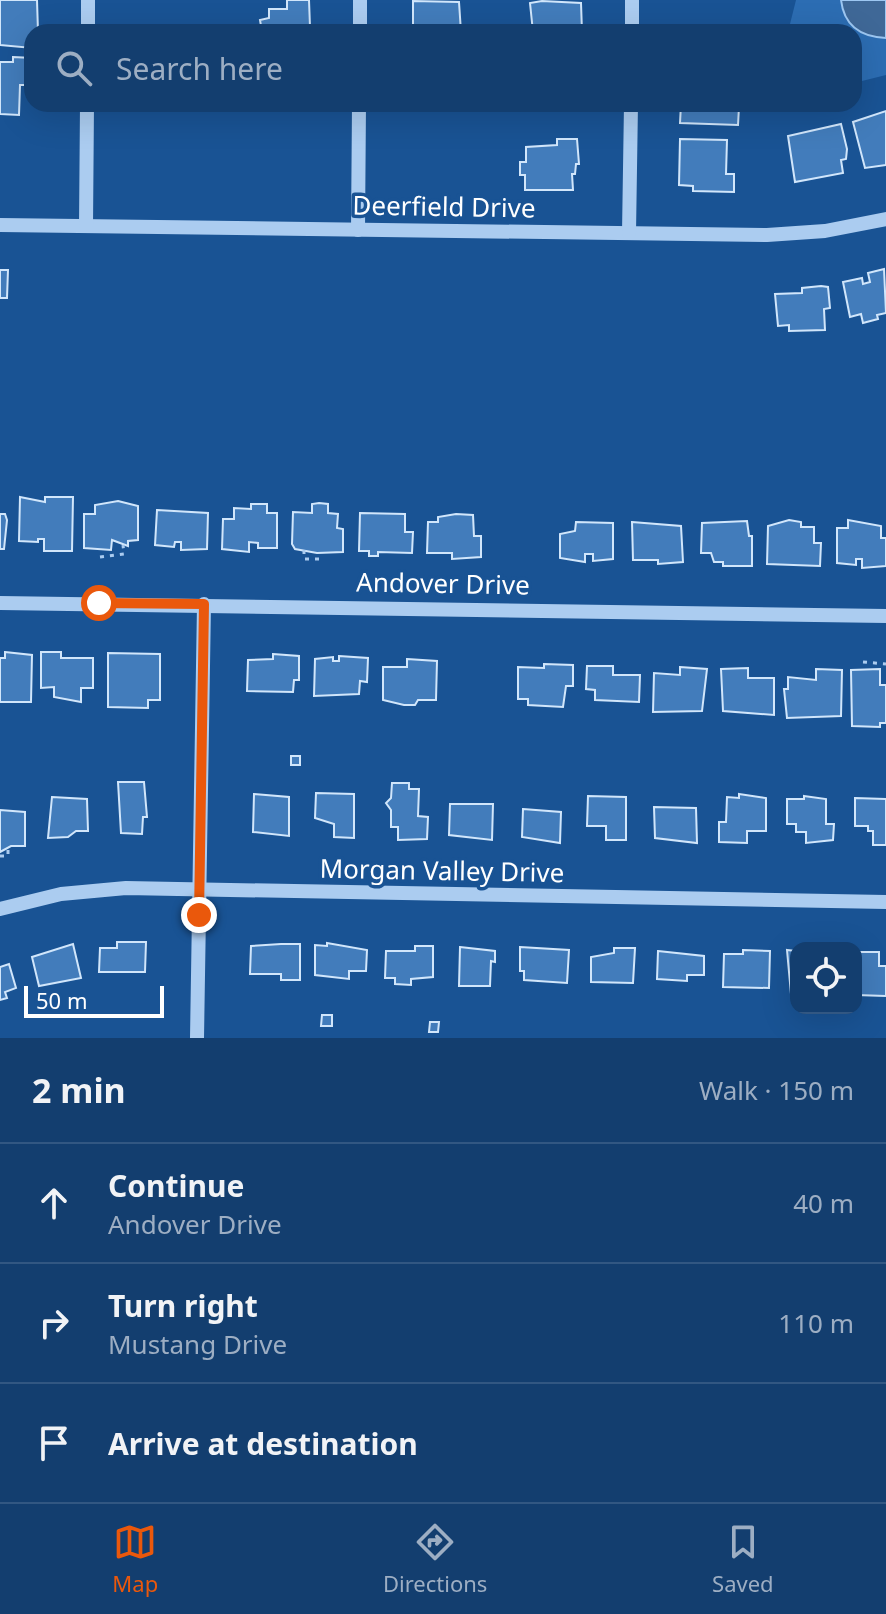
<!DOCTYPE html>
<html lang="en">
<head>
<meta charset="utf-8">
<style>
	:root { --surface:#133e6f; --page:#1c4574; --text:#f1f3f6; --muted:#9daec3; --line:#325782; --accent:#ea580c }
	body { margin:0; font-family:"Noto Sans",sans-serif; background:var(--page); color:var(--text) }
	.controls { position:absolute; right:24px; bottom:24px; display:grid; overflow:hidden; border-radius:16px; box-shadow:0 8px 32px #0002 }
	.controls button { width:72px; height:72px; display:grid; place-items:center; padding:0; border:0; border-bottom:2px solid var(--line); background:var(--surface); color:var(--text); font:40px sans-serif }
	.scale { position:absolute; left:24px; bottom:20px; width:140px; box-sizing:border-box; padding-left:8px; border:4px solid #fff; border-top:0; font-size:22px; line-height:28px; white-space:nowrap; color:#fff; -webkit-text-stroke:6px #195394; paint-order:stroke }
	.stop { position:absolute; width:24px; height:24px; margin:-18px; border:6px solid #ea580c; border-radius:50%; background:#fff }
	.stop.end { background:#ea580c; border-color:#fff; box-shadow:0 2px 8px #0008 }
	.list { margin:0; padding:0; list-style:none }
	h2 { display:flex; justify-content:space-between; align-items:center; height:104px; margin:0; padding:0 32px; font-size:34px }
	h2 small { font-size:26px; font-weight:400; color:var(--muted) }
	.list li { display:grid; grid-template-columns:52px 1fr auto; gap:24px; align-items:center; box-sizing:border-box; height:120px; padding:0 32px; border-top:2px solid var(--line) }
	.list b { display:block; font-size:30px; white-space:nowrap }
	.list p { margin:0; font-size:26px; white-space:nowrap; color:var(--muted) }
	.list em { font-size:26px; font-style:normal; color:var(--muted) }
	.icon { flex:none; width:44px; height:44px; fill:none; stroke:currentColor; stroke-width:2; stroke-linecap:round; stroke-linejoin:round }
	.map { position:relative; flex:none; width:886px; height:1038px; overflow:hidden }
	.search { position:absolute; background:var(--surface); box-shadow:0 8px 32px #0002; left:24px; right:24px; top:24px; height:88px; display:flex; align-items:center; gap:20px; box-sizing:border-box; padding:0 28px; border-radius:24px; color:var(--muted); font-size:30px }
	.sheet { height:464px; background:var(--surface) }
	nav { display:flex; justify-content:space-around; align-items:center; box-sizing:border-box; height:112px; border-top:2px solid var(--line); background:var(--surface); font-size:22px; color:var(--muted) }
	nav a { display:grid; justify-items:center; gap:4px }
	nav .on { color:var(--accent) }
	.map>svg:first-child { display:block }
</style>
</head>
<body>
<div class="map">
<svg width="886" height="1038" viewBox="0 0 886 1038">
	<rect width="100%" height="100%" fill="#195394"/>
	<polygon fill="#2c6db3" points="796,0 886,0 886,75 854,83 854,32 788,32"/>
	<path fill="#3f6897" stroke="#9dc7f2" stroke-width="2" d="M841,0H886V38C861,37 844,26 841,0Z"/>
	<g fill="#427cbb" stroke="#d1e6fb" stroke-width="2">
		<polygon points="0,0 37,0 38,32 32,32 32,48 0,45"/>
		<polygon points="287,0 309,0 310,27 306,27 306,32 262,32 260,20 269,18 269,9 287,9"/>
		<polygon points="413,1 459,2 461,32 413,32"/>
		<polygon points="542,1 581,3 582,32 533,32 530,3"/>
		<polygon points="13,57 32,58 32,85 20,85 19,115 0,114 0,62 13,62"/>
		<polygon points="681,104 739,107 738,125 680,123"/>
		<polygon points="886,111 886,165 865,168 853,122"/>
		<polygon points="841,124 847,149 846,159 841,160 843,173 795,182 788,136"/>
		<polygon points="557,139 577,139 579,164 576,164 575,174 572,174 573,190 525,190 525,175 520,175 520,162 526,162 526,147 557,145"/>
		<polygon points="680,139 727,140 726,174 734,174 734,192 693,191 693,186 679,185"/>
		<polygon points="884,269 886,313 877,315 878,319 863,323 861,314 850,317 843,282 862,278 863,284 870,282 868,273"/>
		<polygon points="0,270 8,270 7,298 0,298"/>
		<polygon points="821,286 828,287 830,308 824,309 825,330 789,331 789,325 778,326 775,294 802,293 802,288"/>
		<polygon points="20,497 45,502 45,497 73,497 72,551 44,551 44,539 38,539 38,542 19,541"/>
		<polygon points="118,501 138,506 138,540 128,541 128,546 112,540 111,550 84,548 84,514 95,514 95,505"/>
		<polygon points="319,503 328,504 328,513 338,514 337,528 343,529 343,552 317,553 295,549 292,544 293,512 312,513 312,504"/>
		<polygon points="251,504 267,504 267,513 277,513 277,548 258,548 258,543 249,542 249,552 222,549 223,519 234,519 234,508 251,509"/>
		<polygon points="157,510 208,513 207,549 181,550 181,542 175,542 174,547 155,545"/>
		<polygon points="360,513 405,514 405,532 413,532 412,553 378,552 378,556 369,556 369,551 359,551"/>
		<polygon points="0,514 5,514 7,520 4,549 0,549"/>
		<polygon points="456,514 473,515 474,536 481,536 481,557 452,559 452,553 427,553 428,522 438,522 438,517"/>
		<polygon points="789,520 801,522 801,527 814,527 814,543 821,543 820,566 767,564 768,526"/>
		<polygon points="848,520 881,526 881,538 886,538 886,566 862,568 862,559 856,559 856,565 837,563 837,528 848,528"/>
		<polygon points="747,521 749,536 752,536 752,566 723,566 723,562 714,562 711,553 701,553 702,523"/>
		<polygon points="576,522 613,523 613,559 593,561 593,554 585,554 585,562 560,558 560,534 575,531"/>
		<polygon points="632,522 681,526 683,562 658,564 658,560 633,560"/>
		<polygon points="5,652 32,655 31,702 0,702 0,658 5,658"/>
		<polygon points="41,652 61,652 61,658 93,658 93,688 81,688 81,702 54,697 54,687 41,688"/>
		<polygon points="108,653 160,654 160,700 148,700 148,708 108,707"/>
		<polygon points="273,654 299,656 299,680 294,680 293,692 247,691 248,660 273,659"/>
		<polygon points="339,656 368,658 367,682 360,681 359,694 314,696 315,659 333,657 333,661 339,661"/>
		<polygon points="407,659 437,661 436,700 418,700 415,705 404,705 383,700 383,667 407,667"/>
		<polygon points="544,664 573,665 573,686 566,686 563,707 528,705 528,699 518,699 518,667 544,668"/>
		<polygon points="587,666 613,666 613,675 640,675 639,702 595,700 595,690 586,689"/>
		<polygon points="680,667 707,669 702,711 653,712 654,673 680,675"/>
		<polygon points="748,668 748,678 774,678 774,715 723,711 721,669"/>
		<polygon points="816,669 842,670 841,716 787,718 784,689 788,689 788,677 816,680"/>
		<polygon points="880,669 880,685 886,685 886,723 880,723 880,727 852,726 851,670"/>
		<rect x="291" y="756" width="9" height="9"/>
		<polygon points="118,782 144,782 147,817 143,817 142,834 121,833"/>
		<polygon points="392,783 409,783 409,789 419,789 418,816 428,817 427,839 398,840 398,827 391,827 391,810 386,803 391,798"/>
		<polygon points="316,793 354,794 354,838 334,837 334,824 315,818"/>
		<polygon points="254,794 289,797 289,836 253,832"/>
		<polygon points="739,794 766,798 766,831 747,831 747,843 719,842 719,822 726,822 727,797 739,798"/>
		<polygon points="588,796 626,797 626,840 606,840 606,826 587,826"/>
		<polygon points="804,796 826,799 826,824 834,824 833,840 806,843 806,832 796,832 796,824 787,824 787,799 804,799"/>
		<polygon points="52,797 87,799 88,831 76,831 68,837 48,838"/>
		<polygon points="855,798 886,799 886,845 873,845 873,831 868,831 868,826 855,826"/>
		<polygon points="450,804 493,804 492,840 449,835"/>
		<polygon points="654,807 696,808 697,843 655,838"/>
		<polygon points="523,809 561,812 560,843 522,837"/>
		<polygon points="0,810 25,812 25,846 11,846 0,852"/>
		<polygon points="117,942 146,942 145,972 99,972 100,948 117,948"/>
		<polygon points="327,943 367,950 366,971 349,971 349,979 315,975 315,945 327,946"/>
		<polygon points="73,944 81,978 39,986 32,957"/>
		<polygon points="281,944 300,944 300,980 281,980 281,974 250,974 251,946"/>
		<polygon points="415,946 433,946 433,977 411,979 411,985 395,984 395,978 385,978 386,951 415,951"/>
		<polygon points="460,947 495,951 495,962 491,961 490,986 459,986"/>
		<polygon points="520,947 569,950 567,983 524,980 524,971 520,971"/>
		<polygon points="614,948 635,948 633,983 591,982 591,957 614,953"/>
		<polygon points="743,950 770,951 769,988 723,987 724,954 743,954"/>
		<polygon points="787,950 796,951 796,994 791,994"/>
		<polygon points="658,951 704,956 704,975 687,975 687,981 657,979"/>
		<polygon points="856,952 879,952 879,966 886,966 886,996 856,995"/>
		<polygon points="9,964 16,988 5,992 7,998 0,1000 0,967"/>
		<polygon points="322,1015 332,1015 332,1026 321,1026"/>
		<polygon points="430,1022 439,1022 438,1032 429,1032"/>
	</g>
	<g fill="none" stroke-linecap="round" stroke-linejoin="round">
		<g stroke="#abccf0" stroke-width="3" stroke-dasharray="4 6" stroke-linecap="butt">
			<polyline points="304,550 304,559 325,559"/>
			<polyline points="100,557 124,554 123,545"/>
			<polyline points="863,662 886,664"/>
			<polyline points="0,856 8,856 8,849"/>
		</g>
		<g stroke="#abccf0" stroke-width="14">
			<polyline points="88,32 88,0"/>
			<polyline points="360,32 360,0"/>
			<polyline points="632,32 632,0"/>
			<polyline points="0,225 767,235 825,231 886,219"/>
			<polyline points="86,226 87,104"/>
			<polyline points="358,230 359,104"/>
			<polyline points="629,233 631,104"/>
			<polyline points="0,603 886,616"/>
			<polyline points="0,909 61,894 126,888 886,902"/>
			<polyline points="197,1038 204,604"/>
		</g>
	</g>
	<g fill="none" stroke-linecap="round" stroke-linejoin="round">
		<polyline stroke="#ea580c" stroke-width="10" points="99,603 204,604 199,915"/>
	</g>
	<g text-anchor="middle" stroke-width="7" stroke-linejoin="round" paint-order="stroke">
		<g font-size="26" fill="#fff" stroke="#195394">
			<text transform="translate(444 207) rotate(1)" y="9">Deerfield Drive</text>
			<text transform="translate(443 584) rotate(1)" y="9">Andover Drive</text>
			<text transform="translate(442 871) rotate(1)" y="9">Morgan Valley Drive</text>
		</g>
	</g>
</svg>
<div class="controls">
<button><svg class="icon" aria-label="locate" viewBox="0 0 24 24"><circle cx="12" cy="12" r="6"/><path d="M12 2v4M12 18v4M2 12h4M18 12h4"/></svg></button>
</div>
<div class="scale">50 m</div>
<div class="stop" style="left:99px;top:603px"></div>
<div class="stop end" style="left:199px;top:915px"></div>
<div class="search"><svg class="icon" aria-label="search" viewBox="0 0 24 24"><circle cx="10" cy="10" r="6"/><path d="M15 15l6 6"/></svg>Search here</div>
</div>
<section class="sheet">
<h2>2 min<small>Walk · 150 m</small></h2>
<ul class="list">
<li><svg class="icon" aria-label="ahead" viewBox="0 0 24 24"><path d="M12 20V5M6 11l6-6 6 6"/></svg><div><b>Continue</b><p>Andover Drive</p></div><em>40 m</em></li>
<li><svg class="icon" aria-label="right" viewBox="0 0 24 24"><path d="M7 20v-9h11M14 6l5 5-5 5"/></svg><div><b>Turn right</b><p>Mustang Drive</p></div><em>110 m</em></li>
<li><svg class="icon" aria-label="arrive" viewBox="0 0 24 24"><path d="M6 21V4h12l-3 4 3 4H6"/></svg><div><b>Arrive at destination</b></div></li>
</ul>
</section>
<nav>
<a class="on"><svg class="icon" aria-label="map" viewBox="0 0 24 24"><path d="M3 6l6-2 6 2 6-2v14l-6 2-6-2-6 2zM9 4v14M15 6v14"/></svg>Map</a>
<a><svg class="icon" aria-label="directions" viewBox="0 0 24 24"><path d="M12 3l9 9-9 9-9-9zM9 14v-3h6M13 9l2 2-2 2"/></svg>Directions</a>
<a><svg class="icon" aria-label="saved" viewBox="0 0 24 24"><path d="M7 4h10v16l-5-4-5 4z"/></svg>Saved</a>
</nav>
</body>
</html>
